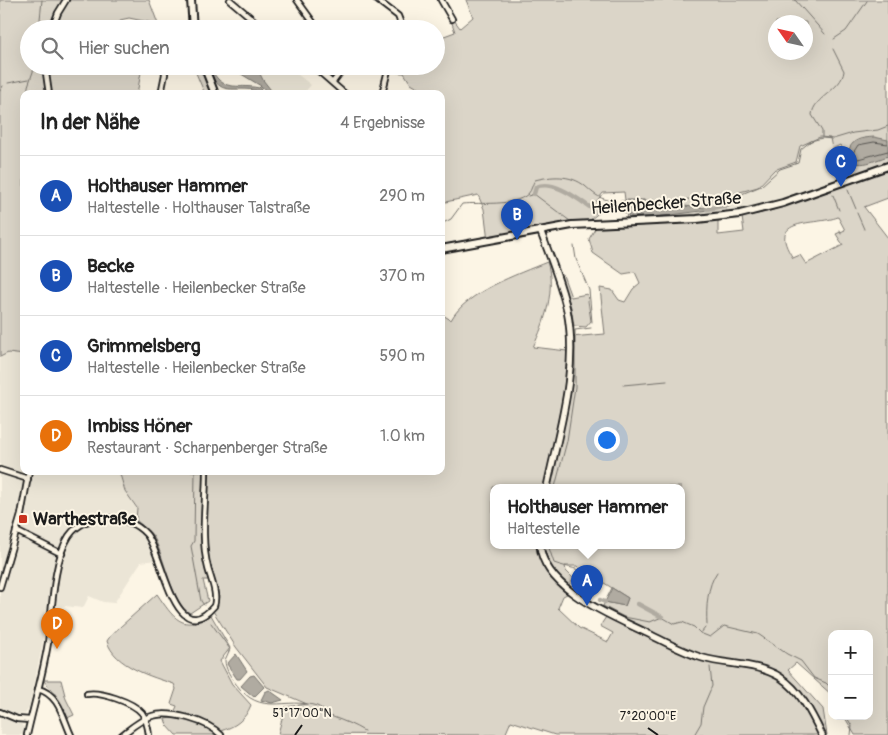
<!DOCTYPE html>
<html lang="de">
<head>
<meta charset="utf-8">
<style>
	:root { --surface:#fff; --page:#f2f2f2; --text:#222; --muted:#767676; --line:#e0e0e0; --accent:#c8321e }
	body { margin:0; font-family:Pangolin,sans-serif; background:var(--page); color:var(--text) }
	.controls { position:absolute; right:15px; bottom:15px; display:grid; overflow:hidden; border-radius:10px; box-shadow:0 5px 20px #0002 }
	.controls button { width:45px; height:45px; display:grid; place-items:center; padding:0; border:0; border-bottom:1px solid var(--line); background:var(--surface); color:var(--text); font:25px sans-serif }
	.compass { position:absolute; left:768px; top:15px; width:45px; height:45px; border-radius:50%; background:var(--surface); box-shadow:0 5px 20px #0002; rotate:304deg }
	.you { position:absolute; left:606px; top:439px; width:18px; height:18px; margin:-12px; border:4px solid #fff; border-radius:50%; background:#1a73e8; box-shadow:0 0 0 8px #1a73e833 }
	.badge { display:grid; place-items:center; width:32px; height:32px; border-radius:50%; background:var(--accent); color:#fff; font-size:16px; font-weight:700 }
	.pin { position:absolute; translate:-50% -41px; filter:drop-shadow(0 1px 2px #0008) }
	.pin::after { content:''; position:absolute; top:26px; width:18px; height:15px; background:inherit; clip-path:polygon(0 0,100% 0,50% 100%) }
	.popup { position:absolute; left:490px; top:484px; width:195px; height:65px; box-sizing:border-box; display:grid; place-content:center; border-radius:10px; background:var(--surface); filter:drop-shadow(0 1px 4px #0005); font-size:16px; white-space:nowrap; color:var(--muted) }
	.popup b { font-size:19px; color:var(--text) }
	.popup::after { content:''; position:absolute; left:50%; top:100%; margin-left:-10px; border:10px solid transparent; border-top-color:var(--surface) }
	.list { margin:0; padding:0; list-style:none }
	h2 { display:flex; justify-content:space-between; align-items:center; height:65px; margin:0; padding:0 20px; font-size:21px }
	h2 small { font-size:16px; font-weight:400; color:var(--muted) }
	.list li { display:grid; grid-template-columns:32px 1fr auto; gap:15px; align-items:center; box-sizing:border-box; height:80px; padding:0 20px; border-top:1px solid var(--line) }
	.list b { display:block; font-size:19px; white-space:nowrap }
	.list p { margin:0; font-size:16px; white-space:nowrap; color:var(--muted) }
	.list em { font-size:16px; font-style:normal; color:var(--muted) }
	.icon { flex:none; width:28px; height:28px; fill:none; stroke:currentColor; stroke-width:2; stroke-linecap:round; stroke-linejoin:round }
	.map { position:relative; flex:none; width:888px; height:735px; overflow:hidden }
	.search { position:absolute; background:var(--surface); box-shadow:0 5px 20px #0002; left:20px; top:20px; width:425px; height:55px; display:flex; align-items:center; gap:12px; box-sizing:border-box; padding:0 18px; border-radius:28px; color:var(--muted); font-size:19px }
	.panel { position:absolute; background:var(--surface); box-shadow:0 5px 20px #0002; left:20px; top:90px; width:425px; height:385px; border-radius:10px }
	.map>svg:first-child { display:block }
</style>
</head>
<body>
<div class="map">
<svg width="888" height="735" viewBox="0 0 888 735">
	<rect width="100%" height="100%" fill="#fcf5e5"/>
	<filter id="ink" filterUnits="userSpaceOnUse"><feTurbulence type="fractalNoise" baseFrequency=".02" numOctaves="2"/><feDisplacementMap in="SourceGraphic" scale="10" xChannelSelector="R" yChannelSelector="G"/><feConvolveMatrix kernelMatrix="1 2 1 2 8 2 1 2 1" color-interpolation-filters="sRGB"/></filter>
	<g filter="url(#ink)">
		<g fill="#ebe5d6">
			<polygon points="256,66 287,66 311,85 303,94 275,94 263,80"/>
			<polygon points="820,137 830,137 831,149 841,145 845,153 841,186 767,212 727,218 725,205 729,202 729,195 762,184 774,170 793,164 798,160 798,151 804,143"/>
			<polygon points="8,353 24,355 24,471 119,471 125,491 137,508 136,520 152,535 163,559 141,562 114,603 103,602 89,596 83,608 55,605 46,609 42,647 29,708 25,714 14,714 11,720 21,724 24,728 24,735 0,735 0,357"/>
		</g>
		<g fill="#dbd5c8" stroke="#7c7872" fill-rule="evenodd">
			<polygon points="0,0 149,0 158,24 129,18 120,20 119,29 29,29 29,66 142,67 137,94 24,94 24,355 8,353 0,357"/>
			<path d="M466,0H888V198L864,207L888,238V735H855L844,716H869V634H832V695L796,663L788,670L823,709L827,735H555L511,721L505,735L278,734L285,707L307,704L267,687L236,647L213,611L219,597L214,580H203L208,601L190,613C172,605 164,554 153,536C149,530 141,525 136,520L137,508L125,491L119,471H441V314L451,320C466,292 518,274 547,262C556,288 545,323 533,347L567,351L564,401L544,487H493V545H538C538,567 554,580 569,593L563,596L558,608L579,628L608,642L613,633L600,626L606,617L663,644L668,640L602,608L605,602L625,606L628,598L601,581L595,590H590L582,571L577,566H565L566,571L574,579L568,586C555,573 546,563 542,545H681V487H549L570,390L571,337L605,334L600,288L612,290L619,300L625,302L633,289L640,283L635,272L623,274L593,253L589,239L596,227L626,225L627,209L644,207V200H625L624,192L603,193L593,206L601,211L590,220L488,240L484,209L478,195L441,203V94H422L423,91L411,84L404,73L388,72L391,66H436V39L455,32L451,20H454L460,28L473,17ZM776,22H806V52H776ZM820,137L830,138L832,149L840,145L843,149L837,169L841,187L767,212L742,217L744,232L718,235V221L727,218L725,205L729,202V195L758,187L774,170L796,162L800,146ZM838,217L845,230L836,234L843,245L806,264L800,255L793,258C765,216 815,226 838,217Z"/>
			<polygon points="193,66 201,66 212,94 205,94"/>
			<polygon points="563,275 571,297 587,294 591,321 586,327 574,326 571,307 560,276"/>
			<path d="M157,594C173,617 182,634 211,615L230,648L220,661L232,684L251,705C245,720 235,727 220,731V735H176L167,725L165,719L172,718L177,706L171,704L176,689L174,684C152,677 114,666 107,641L111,635Z"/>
			<polygon points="43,680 61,680 66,699 74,715 65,719 56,695"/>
		</g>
		<g fill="#b0aba1" stroke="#75726c">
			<path d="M207,66H210C222,94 236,83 259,88L261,86L228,66H256L263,80L274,94H270L262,87L260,90L266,94C262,93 259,91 255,90C229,86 220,98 207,66Z"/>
			<path d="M874,137L888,140V156C875,160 852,173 848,152C852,139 861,138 874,137Z"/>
			<polygon points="671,205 707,208 708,210 656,217 632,217 624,213 627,206"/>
			<polygon points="612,588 628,598 625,606 605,602"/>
			<polygon points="236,654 247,671 240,679 237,679 227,664"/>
			<polygon points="254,675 264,687 254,697 241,686 250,676"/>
			<polygon points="269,690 283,700 272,703 261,700 265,692"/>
		</g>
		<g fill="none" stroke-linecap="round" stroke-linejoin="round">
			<polyline stroke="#575551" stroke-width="1" points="888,144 874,142 858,145 853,153 858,159 888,151"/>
			<g stroke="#75726c" stroke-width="1">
				<polyline points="795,0 825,34"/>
				<polyline points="39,29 42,0"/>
				<polyline points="834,39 846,31 867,1"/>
				<polyline points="8,83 29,79"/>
				<polyline points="0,91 3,86"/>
				<polyline points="28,94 28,86 35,66"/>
				<path d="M822,137V131L812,115C813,97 842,90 844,71L833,49"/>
				<polyline points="848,190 856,209"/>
				<polyline points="833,195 839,210"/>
				<polyline points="528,196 534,194 570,221"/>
				<polyline points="621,201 732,198 761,186 780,169 798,163 801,149 811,141 822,138 833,139 853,133 878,130 888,126"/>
				<polyline points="857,213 864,229"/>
				<path d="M441,224L451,219L462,204C481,202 513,207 528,194C532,190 532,184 535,180C551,176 570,174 585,186C593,193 598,198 608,200"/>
				<polyline points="840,230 841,234"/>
				<polyline points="574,246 576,259 589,290 592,322"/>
				<polyline points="623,385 667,381"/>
				<polyline points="195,471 194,541 191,546 201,601 204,605"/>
				<polyline points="555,487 567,441 575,387 575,330 591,328"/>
				<path d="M548,545L554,563C570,569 578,566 591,579L594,595"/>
				<polyline points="603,606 624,617 650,622 662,617 674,624 682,622 694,627 700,633 710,637 724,626 758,634 787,654 801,661 814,678 826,683 832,689"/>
				<path d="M211,623L230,649L225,660C225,669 231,677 236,684C261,718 285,696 317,706C323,708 327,715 333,717C344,721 354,725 364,731"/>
				<path d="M707,625C706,608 707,586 717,572"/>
				<polyline points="701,633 705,628"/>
				<polyline points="846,716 852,726 851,735"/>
				<polyline points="694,735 701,723 703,707 712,686 710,667"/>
			</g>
			<g stroke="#b0aba1" stroke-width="4.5">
				<path d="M534,194L536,187C556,179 581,202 597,212"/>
				<polyline points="707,209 728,205 732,198"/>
				<polyline points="600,600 605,602"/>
				<polyline points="638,604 662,617"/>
			</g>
			<defs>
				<g id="minor">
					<polyline points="230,0 264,29"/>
					<polyline points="297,0 318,29"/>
					<polyline points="377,0 398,16 403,29"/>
					<polyline points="441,0 452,19"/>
					<polyline points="52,29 58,13 66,0"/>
					<polyline points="45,66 49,94"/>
					<polyline points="313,66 345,94"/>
					<polyline points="333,82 345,66"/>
					<polyline points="161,94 165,74 164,66"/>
					<polyline points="382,94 389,66"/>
					<polyline points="0,470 28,479"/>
					<polyline points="16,531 62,554"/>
					<polyline points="0,587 21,515 29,471"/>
					<path d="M38,689C59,694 63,718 71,735"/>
					<path d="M87,694C99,691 133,702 142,713C146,719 148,727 149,735"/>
					<polyline points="0,712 17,719 30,720"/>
					<path d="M27,735C34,704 43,674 48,643C52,613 53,560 69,536C77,524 92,518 105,518C121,518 136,523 146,534C163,552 174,653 214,606C218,594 211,580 208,568C200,537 206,503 206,471"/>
					<path d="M122,735C131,728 141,719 152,716C170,710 208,721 221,735"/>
				</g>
				<g id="tertiary">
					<path d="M540,230C550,256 561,283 567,310C579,369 559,429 547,487"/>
					<path d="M540,545C544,591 615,617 651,635C667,643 685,653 703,658C727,665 758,663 780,677C800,690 812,714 822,735"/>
				</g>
				<g id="secondary">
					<polyline points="191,0 193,29"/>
					<polyline points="204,66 215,94"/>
					<polyline points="441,249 572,225 697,219 740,214 783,203 888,166"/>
				</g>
			</defs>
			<use href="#minor" stroke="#1c1c1c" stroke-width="8"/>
			<use href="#tertiary" stroke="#1c1c1c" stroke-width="9"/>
			<use href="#secondary" stroke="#1c1c1c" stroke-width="10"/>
			<use href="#minor" stroke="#fcf5e5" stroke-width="4.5"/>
			<use href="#tertiary" stroke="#fcf5e5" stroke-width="5.5"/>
			<use href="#secondary" stroke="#fcf5e5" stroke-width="6"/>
		</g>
	</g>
	<path fill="none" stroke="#1c1c1c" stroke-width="2" d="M648,728L658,735M295,735L302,725"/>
	<rect fill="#c8321e" stroke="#fcf5e5" stroke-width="2" x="18" y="514" width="10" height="10" rx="2.5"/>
	<g text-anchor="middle" stroke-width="4" stroke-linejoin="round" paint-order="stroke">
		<g font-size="18" fill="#1c1c1c" stroke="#fcf5e5">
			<text transform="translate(666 203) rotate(-4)" y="6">Heilenbecker Straße</text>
		</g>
		<g font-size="18" font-weight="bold" fill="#1c1c1c" stroke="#fcf5e5" text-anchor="start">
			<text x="33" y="525">Warthestraße</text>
		</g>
	</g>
	<g font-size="12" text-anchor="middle" fill="#1c1c1c" stroke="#fcf5e5" stroke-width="4" stroke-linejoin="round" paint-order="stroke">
		<text x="302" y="717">51°17'00"N</text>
		<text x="648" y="720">7°20'00"E</text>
	</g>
</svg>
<div class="controls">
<button>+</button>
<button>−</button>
</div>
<svg class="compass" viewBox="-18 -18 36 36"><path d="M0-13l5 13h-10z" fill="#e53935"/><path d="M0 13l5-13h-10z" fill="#767676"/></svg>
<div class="you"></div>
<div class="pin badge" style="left:587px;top:606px;background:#1a4fb4">A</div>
<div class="popup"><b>Holthauser Hammer</b>Haltestelle</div>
<div class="pin badge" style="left:517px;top:240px;background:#1a4fb4">B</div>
<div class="pin badge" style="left:841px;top:187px;background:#1a4fb4">C</div>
<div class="pin badge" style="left:57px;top:649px;background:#e8710a">D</div>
<div class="search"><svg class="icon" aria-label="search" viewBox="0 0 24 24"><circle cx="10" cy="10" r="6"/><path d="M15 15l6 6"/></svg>Hier suchen</div>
<section class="panel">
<h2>In der Nähe<small>4 Ergebnisse</small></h2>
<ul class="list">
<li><span class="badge" style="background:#1a4fb4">A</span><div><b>Holthauser Hammer</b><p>Haltestelle · Holthauser Talstraße</p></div><em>290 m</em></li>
<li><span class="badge" style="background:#1a4fb4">B</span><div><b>Becke</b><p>Haltestelle · Heilenbecker Straße</p></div><em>370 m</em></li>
<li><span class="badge" style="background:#1a4fb4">C</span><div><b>Grimmelsberg</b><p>Haltestelle · Heilenbecker Straße</p></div><em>590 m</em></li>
<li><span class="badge" style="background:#e8710a">D</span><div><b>Imbiss Höner</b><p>Restaurant · Scharpenberger Straße</p></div><em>1.0 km</em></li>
</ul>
</section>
</div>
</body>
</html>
